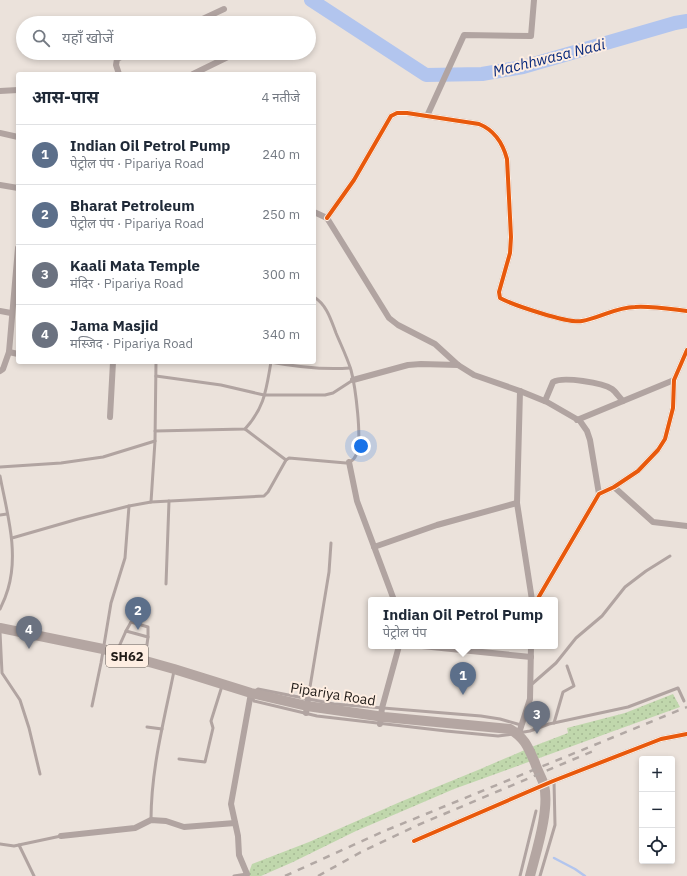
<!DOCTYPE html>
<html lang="hi">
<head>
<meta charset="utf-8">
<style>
	:root { --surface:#fff; --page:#f6f6f7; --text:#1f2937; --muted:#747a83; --line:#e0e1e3; --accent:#111827 }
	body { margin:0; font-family:"IBM Plex Sans","Noto Sans Devanagari",sans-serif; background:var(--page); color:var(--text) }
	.controls { position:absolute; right:12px; bottom:12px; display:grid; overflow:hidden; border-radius:4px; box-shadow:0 2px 6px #0003 }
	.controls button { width:36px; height:36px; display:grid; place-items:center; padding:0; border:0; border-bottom:1px solid var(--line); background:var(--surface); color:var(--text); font:20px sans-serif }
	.you { position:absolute; left:361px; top:446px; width:14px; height:14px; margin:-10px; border:3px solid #fff; border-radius:50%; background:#1a73e8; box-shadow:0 0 0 6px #1a73e833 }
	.badge { display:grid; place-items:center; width:26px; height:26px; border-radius:50%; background:var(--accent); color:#fff; font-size:13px; font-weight:700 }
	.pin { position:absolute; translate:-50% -33px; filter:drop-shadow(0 1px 2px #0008) }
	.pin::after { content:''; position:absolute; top:21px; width:14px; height:12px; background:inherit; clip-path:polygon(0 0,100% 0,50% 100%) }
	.popup { position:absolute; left:368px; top:597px; width:190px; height:52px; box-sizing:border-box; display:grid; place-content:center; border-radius:4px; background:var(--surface); filter:drop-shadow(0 1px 3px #0005); font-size:13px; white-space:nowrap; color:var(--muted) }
	.popup b { font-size:15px; color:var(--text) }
	.popup::after { content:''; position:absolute; left:50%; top:100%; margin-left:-8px; border:8px solid transparent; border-top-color:var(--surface) }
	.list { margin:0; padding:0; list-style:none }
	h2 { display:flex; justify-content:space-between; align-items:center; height:52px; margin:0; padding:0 16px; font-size:17px }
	h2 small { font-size:13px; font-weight:400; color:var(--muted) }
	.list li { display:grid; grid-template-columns:26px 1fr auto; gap:12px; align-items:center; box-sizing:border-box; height:60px; padding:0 16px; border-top:1px solid var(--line) }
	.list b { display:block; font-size:15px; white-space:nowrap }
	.list p { margin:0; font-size:13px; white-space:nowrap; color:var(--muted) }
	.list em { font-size:13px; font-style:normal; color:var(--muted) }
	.icon { flex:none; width:22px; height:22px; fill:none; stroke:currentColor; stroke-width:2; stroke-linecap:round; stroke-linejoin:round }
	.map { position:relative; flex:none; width:687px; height:876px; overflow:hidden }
	.search { position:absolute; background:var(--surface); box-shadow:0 2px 6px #0003; left:16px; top:16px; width:300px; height:44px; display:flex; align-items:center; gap:10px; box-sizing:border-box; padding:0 14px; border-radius:22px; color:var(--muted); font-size:15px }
	.panel { position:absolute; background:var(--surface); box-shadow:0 2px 6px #0003; left:16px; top:72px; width:300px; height:292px; border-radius:4px }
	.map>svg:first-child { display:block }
</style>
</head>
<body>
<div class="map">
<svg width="687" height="876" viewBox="0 0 687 876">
	<defs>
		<pattern id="grass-dots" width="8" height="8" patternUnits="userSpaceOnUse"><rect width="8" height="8" fill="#c0d7ac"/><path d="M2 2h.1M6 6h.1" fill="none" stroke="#a5b893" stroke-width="1.8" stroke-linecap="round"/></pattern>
	</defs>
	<rect width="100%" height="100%" fill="#ebe2db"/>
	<polygon fill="url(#grass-dots)" points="673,694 680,707 454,789 356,831 293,862 261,876 244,876 248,875 252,864 309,842 400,802 478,770 534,746 568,733 567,728 625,713"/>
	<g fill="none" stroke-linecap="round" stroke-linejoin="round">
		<polyline stroke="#b2c5ee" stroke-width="2.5" points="554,858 575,869 585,876"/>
		<polyline stroke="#b2c5ee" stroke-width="14" points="311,0 426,75 482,74 523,67 675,23 687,21"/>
		<g stroke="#b1a4a1" stroke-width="3">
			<path d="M270,362C297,367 323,370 350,368"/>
			<polyline points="156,376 221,385 264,395 325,395 333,393 353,380"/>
			<polyline points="245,429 286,460"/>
			<path d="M155,431L245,429C265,407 266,390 271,362"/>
			<polyline points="0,467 61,463 103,457 155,441"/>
			<path d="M0,476C7,513 19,552 8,589C6,596 3,603 0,609"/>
			<polyline points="151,502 155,441 156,362"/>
			<polyline points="0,515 7,514"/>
			<path d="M12,538L78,519L129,506L151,502L264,496L268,492L286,460L289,458L346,463L350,462C353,460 355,458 356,455C363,441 355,385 351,370C347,357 341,345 336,333C331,320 327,305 314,297"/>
			<polyline points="166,584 169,501"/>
			<polyline points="126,631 131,622 148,627 148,637"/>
			<polyline points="0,632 2,673 20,700 29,728 40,774"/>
			<polyline points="117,651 126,631 148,637 145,659"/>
			<polyline points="532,684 556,663 576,638 602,616 625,587 646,571 670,556"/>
			<polyline points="255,691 258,689 334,704 481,716 500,719 521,725"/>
			<polyline points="251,695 254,701 317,716 446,731 498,736 513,734"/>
			<polyline points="308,699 329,572 331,543"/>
			<polyline points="92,706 101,663 111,603 125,558 129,506"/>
			<polyline points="554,723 563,692 574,686 567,666"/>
			<polyline points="147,727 162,729"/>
			<polyline points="518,733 530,731 549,724 628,707 678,688 684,701"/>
			<polyline points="179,759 205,762 213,728 211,721 222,686"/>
			<path d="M151,820C151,769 164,721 174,671"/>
			<polyline points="0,844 14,846 61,836"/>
			<polyline points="19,845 34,876"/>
			<polyline points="234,876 247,874"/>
			<polyline points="520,876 536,811"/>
			<polyline points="540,876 555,825 554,781"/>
		</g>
		<g stroke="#b1a4a1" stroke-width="6">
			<polyline points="194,23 224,9"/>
			<polyline points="119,74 116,65 117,59 129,53"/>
			<polyline points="193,74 236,53"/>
			<polyline points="0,91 18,90"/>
			<polyline points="427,116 464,35 531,36 534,0"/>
			<polyline points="0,133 18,137"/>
			<polyline points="0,185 18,188"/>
			<polyline points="314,212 327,218 389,318 398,325 435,344 458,365 474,375 520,391 547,402 580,421 587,431 590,440 599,494"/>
			<path d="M327,218L354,180L391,116L397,113H407L479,124C494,130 503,144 507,159L511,237L510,253L499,292L500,298C513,305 569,324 582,321C600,318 616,307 635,307C652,306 670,309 687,311"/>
			<polyline points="0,311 11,313"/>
			<polyline points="9,352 18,354"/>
			<polyline points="0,371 3,369 9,352 18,248"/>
			<polyline points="353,380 408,365 421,364 458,365"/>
			<polyline points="520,391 517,503 532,600"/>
			<path d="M545,401L553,382C563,376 603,383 612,389C616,392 619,397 623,401"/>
			<polyline points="110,417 113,362"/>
			<polyline points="577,420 674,380"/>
			<polyline points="349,462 357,501 394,600"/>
			<polyline points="614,487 653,522 687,526"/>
			<polyline points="374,547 437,525 517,503"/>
			<polyline points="537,600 599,494 614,487 638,471 658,450 665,439 673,408 674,380 687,350"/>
			<polyline points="422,646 531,657"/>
			<polyline points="306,713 308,699"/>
			<polyline points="380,724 382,708 399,646"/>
			<polyline points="519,733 530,699 531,646"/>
			<polyline points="61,836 135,828 151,820 166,821 184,827 235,823"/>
			<polyline points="414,841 553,781 661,739 687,734"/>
			<polyline points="247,874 239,855 238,836 231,804 251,693"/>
		</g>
		<path stroke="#b4a6a2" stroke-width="10" d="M0,628L103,649L174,669L251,693L307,706L384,717L510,729C525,738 528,747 535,763C537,770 542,778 544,785C550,810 536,852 530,876"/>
		<g stroke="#b2a8a4" stroke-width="2.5" stroke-dasharray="7 7" stroke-linecap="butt">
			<polyline points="285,876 382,832 687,707"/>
			<polyline points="318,876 363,851 418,825 598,749"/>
		</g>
		<defs>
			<g id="cycleway">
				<path d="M327,218L354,180L391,116L397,113H407L479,124C494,130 503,144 507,159L511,237L510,253L499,292L500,298C513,305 569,324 582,321C600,318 616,307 635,307C652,306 670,309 687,311"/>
				<polyline points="537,600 599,494 614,487 638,471 658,450 665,439 673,408 674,380 687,350"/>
				<polyline points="414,841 553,781 661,739 687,734"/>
			</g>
		</defs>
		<use href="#cycleway" stroke="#feeee2" stroke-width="6"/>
		<use href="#cycleway" stroke="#e8590c" stroke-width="4"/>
	</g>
	<g text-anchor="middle" stroke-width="4" stroke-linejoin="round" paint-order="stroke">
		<rect fill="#feeee2" stroke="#635a54" stroke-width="1" x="106" y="645" width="42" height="22" rx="3"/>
		<g font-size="13" font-weight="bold" fill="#201b17">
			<text x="127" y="661">SH62</text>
		</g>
		<g font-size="14" fill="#201b17" stroke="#feeee2">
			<text transform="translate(333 694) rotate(9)" y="5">Pipariya Road</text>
		</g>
		<g font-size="15" font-style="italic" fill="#06277b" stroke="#feeee2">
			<text transform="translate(549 58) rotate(-14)" y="5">Machhwasa Nadi</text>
		</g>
	</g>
</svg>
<div class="controls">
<button>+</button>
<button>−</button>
<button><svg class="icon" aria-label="locate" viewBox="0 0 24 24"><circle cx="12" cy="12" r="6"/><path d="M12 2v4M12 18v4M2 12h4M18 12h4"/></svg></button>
</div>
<div class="you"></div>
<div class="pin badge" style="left:463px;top:695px;background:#5c6f8a">1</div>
<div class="popup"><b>Indian Oil Petrol Pump</b>पेट्रोल पंप</div>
<div class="pin badge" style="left:138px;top:630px;background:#5c6f8a">2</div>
<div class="pin badge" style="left:537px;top:734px;background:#6b7280">3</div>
<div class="pin badge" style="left:29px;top:649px;background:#6b7280">4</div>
<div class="search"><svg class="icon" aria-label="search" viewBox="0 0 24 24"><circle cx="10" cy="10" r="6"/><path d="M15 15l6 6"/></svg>यहाँ खोजें</div>
<section class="panel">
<h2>आस-पास<small>4 नतीजे</small></h2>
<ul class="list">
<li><span class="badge" style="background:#5c6f8a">1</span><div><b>Indian Oil Petrol Pump</b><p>पेट्रोल पंप · Pipariya Road</p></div><em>240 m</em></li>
<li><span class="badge" style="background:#5c6f8a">2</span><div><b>Bharat Petroleum</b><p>पेट्रोल पंप · Pipariya Road</p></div><em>250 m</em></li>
<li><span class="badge" style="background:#6b7280">3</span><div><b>Kaali Mata Temple</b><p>मंदिर · Pipariya Road</p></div><em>300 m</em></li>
<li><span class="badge" style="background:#6b7280">4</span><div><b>Jama Masjid</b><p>मस्जिद · Pipariya Road</p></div><em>340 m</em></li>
</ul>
</section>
</div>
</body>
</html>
